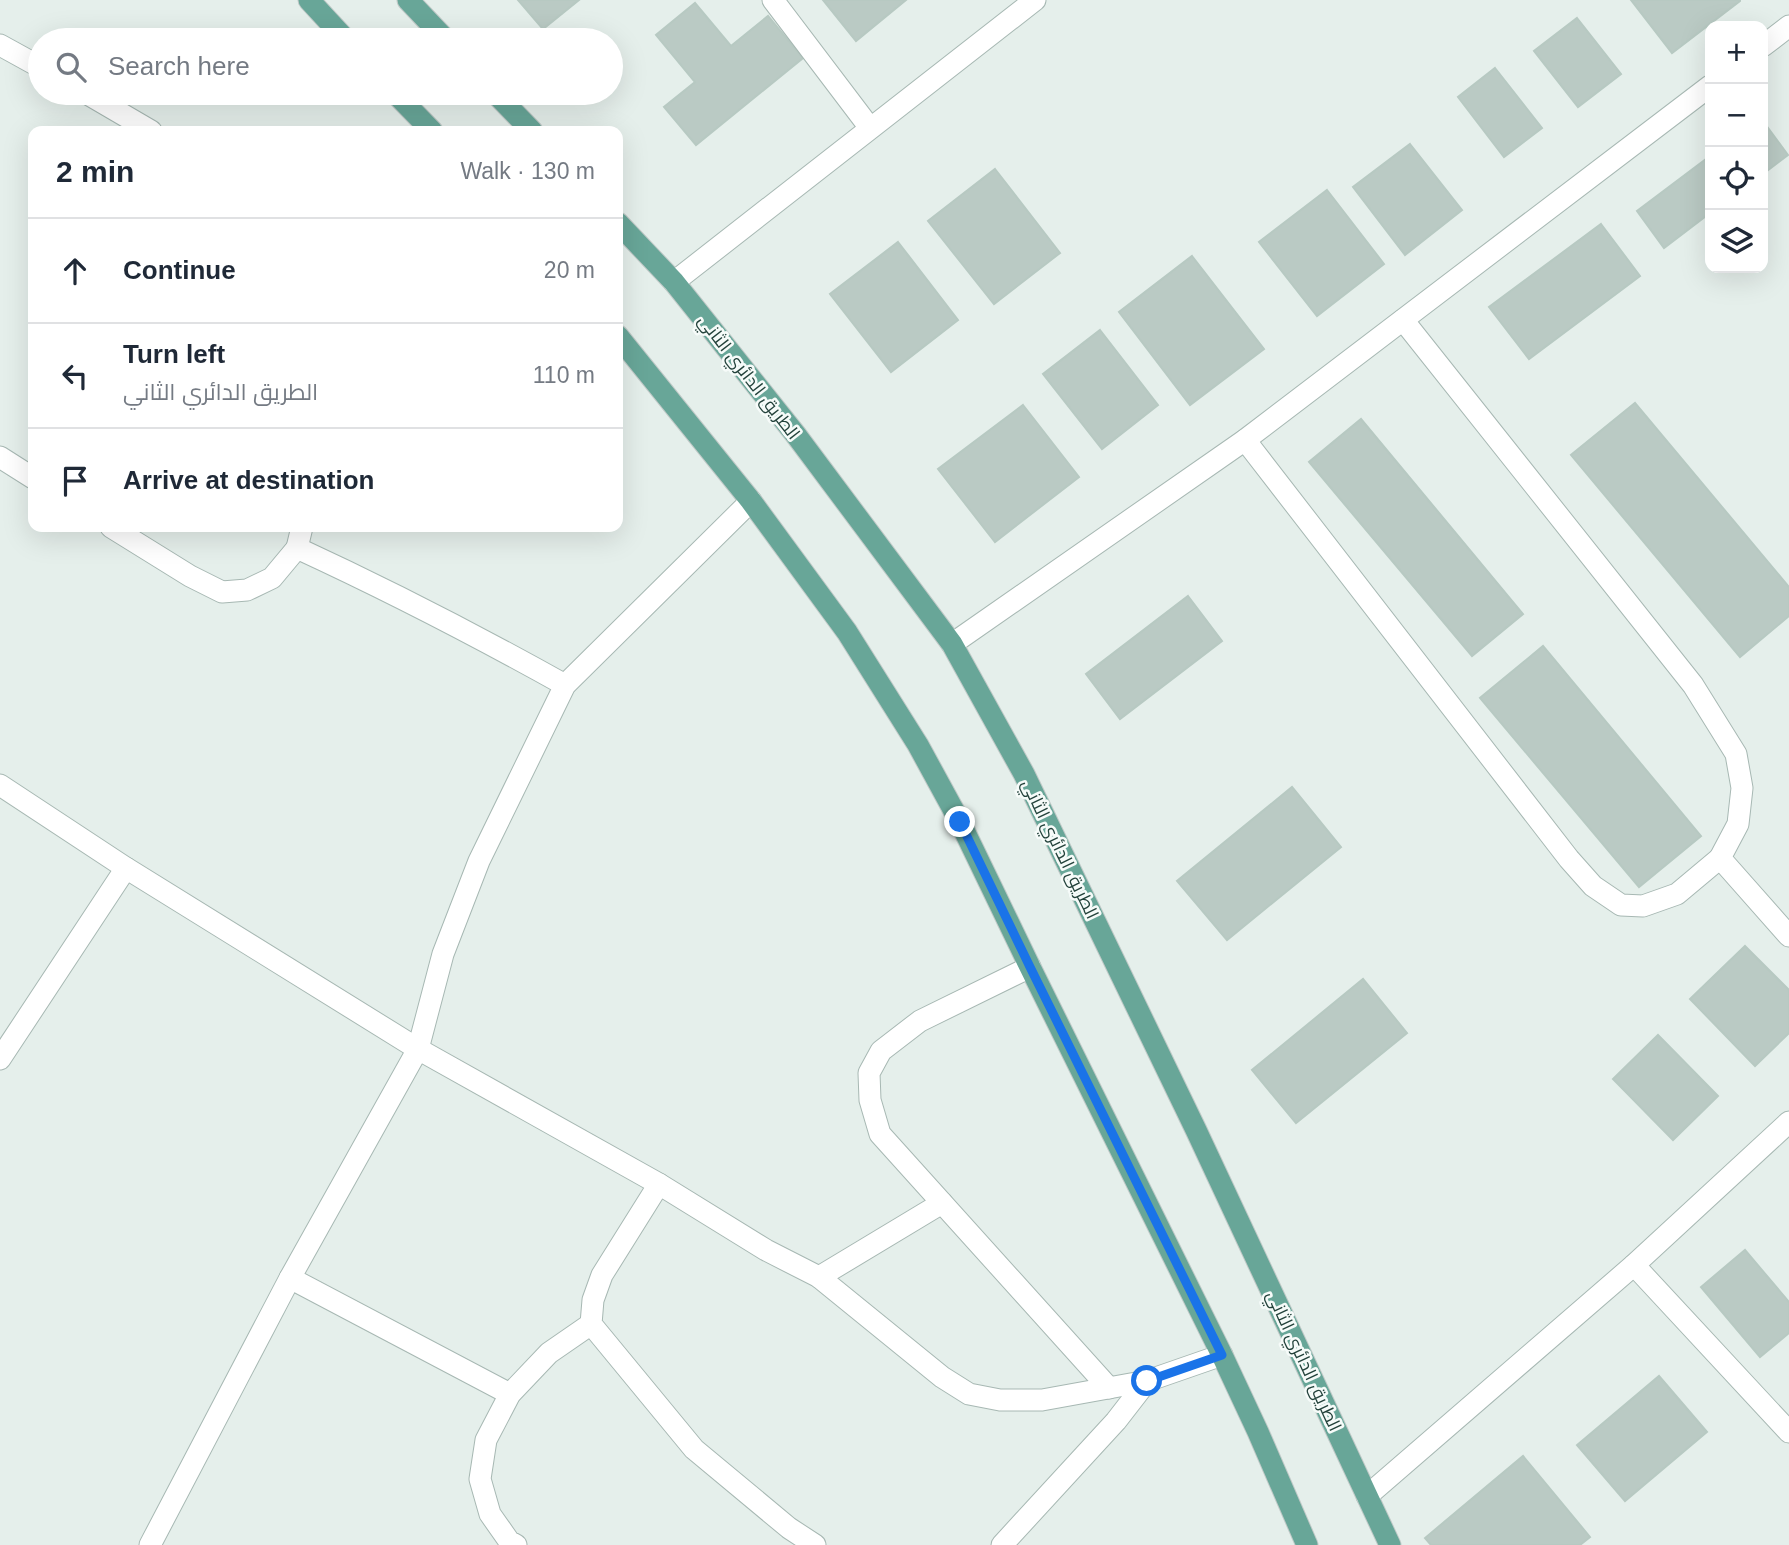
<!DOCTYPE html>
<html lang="en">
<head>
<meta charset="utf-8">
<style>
	:root { --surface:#fff; --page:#f6f6f7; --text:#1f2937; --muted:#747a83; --line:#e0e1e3 }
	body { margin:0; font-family:Helvetica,Cairo,sans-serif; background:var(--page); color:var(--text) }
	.controls { position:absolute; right:21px; top:21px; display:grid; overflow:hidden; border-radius:14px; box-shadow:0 7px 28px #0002 }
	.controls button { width:63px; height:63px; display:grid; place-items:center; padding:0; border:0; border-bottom:2px solid var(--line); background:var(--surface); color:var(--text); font:35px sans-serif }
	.stop { position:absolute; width:21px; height:21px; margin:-16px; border:5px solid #1a73e8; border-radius:50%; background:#fff }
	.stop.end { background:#1a73e8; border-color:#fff; box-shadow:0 2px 7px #0008 }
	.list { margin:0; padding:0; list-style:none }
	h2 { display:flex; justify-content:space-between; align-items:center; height:91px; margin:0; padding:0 28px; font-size:30px }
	h2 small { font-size:23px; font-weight:400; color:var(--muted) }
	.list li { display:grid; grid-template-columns:46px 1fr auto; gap:21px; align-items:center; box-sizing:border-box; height:105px; padding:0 28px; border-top:2px solid var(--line) }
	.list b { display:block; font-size:26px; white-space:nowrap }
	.list p { margin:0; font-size:23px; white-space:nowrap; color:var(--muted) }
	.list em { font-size:23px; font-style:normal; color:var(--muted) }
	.icon { flex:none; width:38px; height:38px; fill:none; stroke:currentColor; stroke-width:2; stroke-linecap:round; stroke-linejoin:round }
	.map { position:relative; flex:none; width:1789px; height:1545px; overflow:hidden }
	.search { position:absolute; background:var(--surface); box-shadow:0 7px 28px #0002; left:28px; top:28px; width:595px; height:77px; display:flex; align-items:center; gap:18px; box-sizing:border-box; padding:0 24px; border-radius:38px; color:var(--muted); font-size:26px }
	.panel { position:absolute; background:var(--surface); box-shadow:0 7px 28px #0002; left:28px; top:126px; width:595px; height:406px; border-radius:14px }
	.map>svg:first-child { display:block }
</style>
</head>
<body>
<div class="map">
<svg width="1789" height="1545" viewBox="0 0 1789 1545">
	<rect width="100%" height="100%" fill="#e5efeb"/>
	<g fill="#bacac4" stroke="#b7c9c2" stroke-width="2">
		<polygon points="518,0 579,0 543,29"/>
		<polygon points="823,0 906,0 856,41"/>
		<polygon points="1631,0 1740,0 1740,1 1672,53"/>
		<polygon points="695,3 731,46 768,16 803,58 696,145 664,107 695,82 656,35"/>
		<polygon points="1577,18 1621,74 1578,107 1534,51"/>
		<polygon points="1495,68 1542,128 1504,157 1458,97"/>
		<polygon points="1763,121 1788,155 1763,174"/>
		<polygon points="1410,144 1462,210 1405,255 1353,187"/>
		<polygon points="1710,156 1710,213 1664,248 1637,211"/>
		<polygon points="995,169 1060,253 994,304 928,221"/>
		<polygon points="1327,190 1384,264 1317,316 1259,242"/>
		<polygon points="1601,224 1640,276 1529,359 1489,307"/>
		<polygon points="898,242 958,320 891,372 830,294"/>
		<polygon points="1192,256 1264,349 1190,405 1119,312"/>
		<polygon points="1100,330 1158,405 1102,449 1043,374"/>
		<polygon points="1635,403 1789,587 1789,616 1740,657 1571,455"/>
		<polygon points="1023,405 1079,477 995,542 938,469"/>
		<polygon points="1361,419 1523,614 1472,656 1309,462"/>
		<polygon points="1188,596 1222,641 1120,719 1086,674"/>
		<polygon points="1543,646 1701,836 1639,887 1480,698"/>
		<polygon points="1292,787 1341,847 1227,940 1177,881"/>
		<polygon points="1745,946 1789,990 1789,1033 1755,1066 1690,999"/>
		<polygon points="1363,979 1407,1033 1296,1123 1252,1070"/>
		<polygon points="1658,1035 1718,1096 1673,1140 1613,1079"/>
		<polygon points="1745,1250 1789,1302 1789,1333 1760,1357 1701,1287"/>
		<polygon points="1659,1376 1707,1432 1625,1501 1577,1445"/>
		<polygon points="1523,1456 1590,1537 1580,1545 1431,1545 1425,1538"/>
	</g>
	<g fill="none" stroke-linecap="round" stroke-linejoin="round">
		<defs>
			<g id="minor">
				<polyline points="773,0 870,128"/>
				<polyline points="0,45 40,67"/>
				<polyline points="1763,46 1789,26"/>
				<polyline points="86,93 151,131"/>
				<polyline points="674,282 1035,0"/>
				<polyline points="1403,320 1693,685 1736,754 1742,788 1738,824 1720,858 1789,936"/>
				<polyline points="1245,440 1569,859 1593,886 1621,905 1643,906 1677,894 1720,858"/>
				<polyline points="0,457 33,478"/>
				<path d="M111,527L190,576L222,592L247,590L272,578L297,548C388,590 477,636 565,685"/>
				<polyline points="297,548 302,527"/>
				<polyline points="952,644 1245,440 1710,86"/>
				<polyline points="0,785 126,868 418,1049 659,1184 766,1250 819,1277 942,1377 969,1394 1000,1400 1042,1400 1147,1381 1222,1355"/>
				<polyline points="1030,967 920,1021 881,1051 869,1073 870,1100 880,1134 1109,1388"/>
				<polyline points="0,1059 126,868"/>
				<polyline points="659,1184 602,1275 593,1300 591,1324 694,1449 789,1528 815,1545"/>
				<polyline points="1634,1265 1789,1432"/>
				<polyline points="819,1277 942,1203"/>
				<polyline points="290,1278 510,1394"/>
				<polyline points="1367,1496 1634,1265 1789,1122"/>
				<polyline points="150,1545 290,1278 418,1049 443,954 479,861 565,685 751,501"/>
				<polyline points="516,1545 509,1541 490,1514 480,1479 486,1440 510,1394 549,1353 591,1324"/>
				<polyline points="1002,1545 1116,1421 1147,1381"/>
			</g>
			<g id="primary">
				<polyline points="309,0 346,40"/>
				<polyline points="408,0 446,40"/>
				<polyline points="395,93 432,131"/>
				<polyline points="495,93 532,131"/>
				<polyline points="618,223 674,282 796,435 952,644 1024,774 1196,1130 1390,1545"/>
				<polyline points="618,336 751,501 847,632 918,745 960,822 1030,967 1222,1355 1258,1432 1307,1545"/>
			</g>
		</defs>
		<use href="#minor" stroke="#a7b8b3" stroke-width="23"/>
		<use href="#primary" stroke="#c1cac8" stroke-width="23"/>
		<use href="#minor" stroke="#fff" stroke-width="21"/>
		<use href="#primary" stroke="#68a698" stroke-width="21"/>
	</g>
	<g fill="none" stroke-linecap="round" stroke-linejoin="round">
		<polyline stroke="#1a73e8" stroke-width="9" points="960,822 1030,967 1222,1355 1147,1381"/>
	</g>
	<g text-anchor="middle" stroke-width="5" stroke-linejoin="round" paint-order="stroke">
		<g font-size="18" fill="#23423b" stroke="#f6fbf9">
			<text transform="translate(749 377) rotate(52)" y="6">الطريق الدائري الثاني</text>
			<text transform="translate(1060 849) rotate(64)" y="6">الطريق الدائري الثاني</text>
			<text transform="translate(1304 1361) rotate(65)" y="6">الطريق الدائري الثاني</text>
		</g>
	</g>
</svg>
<div class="controls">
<button>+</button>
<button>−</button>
<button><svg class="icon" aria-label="locate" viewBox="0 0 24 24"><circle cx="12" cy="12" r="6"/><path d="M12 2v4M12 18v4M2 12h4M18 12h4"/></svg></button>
<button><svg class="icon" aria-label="layers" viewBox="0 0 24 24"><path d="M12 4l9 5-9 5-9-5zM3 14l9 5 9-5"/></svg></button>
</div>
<div class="stop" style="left:1147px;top:1381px"></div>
<div class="stop end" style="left:960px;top:822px"></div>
<div class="search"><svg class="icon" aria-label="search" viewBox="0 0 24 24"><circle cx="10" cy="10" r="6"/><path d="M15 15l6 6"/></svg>Search here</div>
<section class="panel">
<h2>2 min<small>Walk · 130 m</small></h2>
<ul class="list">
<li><svg class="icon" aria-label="ahead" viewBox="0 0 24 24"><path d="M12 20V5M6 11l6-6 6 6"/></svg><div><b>Continue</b></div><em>20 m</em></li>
<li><svg class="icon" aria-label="left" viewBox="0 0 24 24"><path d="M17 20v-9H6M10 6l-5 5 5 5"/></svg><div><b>Turn left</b><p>الطريق الدائري الثاني</p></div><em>110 m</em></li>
<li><svg class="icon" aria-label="arrive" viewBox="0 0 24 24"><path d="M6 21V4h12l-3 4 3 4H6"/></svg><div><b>Arrive at destination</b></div></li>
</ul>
</section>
</div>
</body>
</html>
